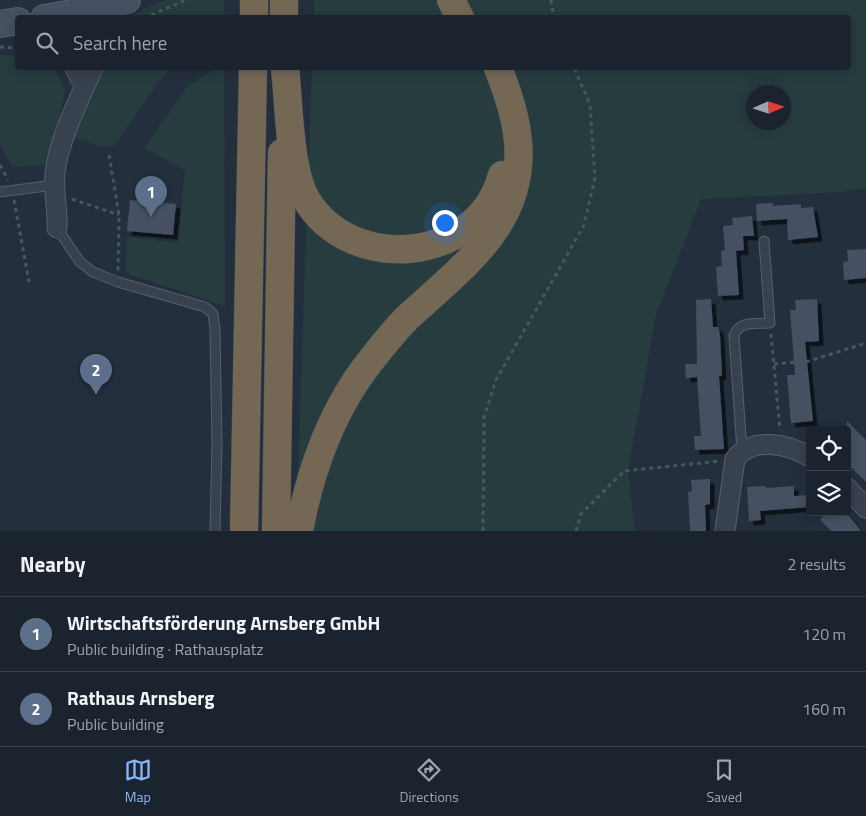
<!DOCTYPE html>
<html lang="en">
<head>
<meta charset="utf-8">
<style>
	:root { --surface:#1b232e; --page:#242b36; --text:#f1f3f6; --muted:#a0a4aa; --line:#39404a; --accent:#8ab4f8 }
	body { margin:0; font-family:"Titillium Web",sans-serif; background:var(--page); color:var(--text) }
	.controls { position:absolute; right:15px; bottom:15px; display:grid; overflow:hidden; border-radius:5px; box-shadow:0 2px 12px #0003 }
	.controls button { width:45px; height:45px; display:grid; place-items:center; padding:0; border:0; border-bottom:1px solid var(--line); background:var(--surface); color:var(--text); font:25px sans-serif }
	.compass { position:absolute; left:746px; top:85px; width:45px; height:45px; border-radius:50%; background:var(--surface); box-shadow:0 2px 12px #0003; rotate:87deg }
	.you { position:absolute; left:444px; top:222px; width:18px; height:18px; margin:-12px; border:4px solid #fff; border-radius:50%; background:#1a73e8; box-shadow:0 0 0 8px #1a73e833 }
	.badge { display:grid; place-items:center; width:32px; height:32px; border-radius:50%; background:var(--accent); color:#fff; font-size:16px; font-weight:700 }
	.pin { position:absolute; translate:-50% -41px; filter:drop-shadow(0 1px 2px #0008) }
	.pin::after { content:''; position:absolute; top:26px; width:18px; height:15px; background:inherit; clip-path:polygon(0 0,100% 0,50% 100%) }
	.list { margin:0; padding:0; list-style:none }
	h2 { display:flex; justify-content:space-between; align-items:center; height:65px; margin:0; padding:0 20px; font-size:21px }
	h2 small { font-size:16px; font-weight:400; color:var(--muted) }
	.list li { display:grid; grid-template-columns:32px 1fr auto; gap:15px; align-items:center; box-sizing:border-box; height:75px; padding:0 20px; border-top:1px solid var(--line) }
	.list b { display:block; font-size:19px; white-space:nowrap }
	.list p { margin:0; font-size:16px; white-space:nowrap; color:var(--muted) }
	.list em { font-size:16px; font-style:normal; color:var(--muted) }
	.icon { flex:none; width:28px; height:28px; fill:none; stroke:currentColor; stroke-width:2; stroke-linecap:round; stroke-linejoin:round }
	.map { position:relative; flex:none; width:866px; height:531px; overflow:hidden }
	.search { position:absolute; background:var(--surface); box-shadow:0 2px 12px #0003; left:15px; right:15px; top:15px; height:55px; display:flex; align-items:center; gap:12px; box-sizing:border-box; padding:0 18px; border-radius:5px; color:var(--muted); font-size:19px }
	.sheet { height:215px; background:var(--surface) }
	nav { display:flex; justify-content:space-around; align-items:center; box-sizing:border-box; height:70px; border-top:1px solid var(--line); background:var(--surface); font-size:14px; color:var(--muted) }
	nav a { display:grid; justify-items:center; gap:2px }
	nav .on { color:var(--accent) }
	.map>svg:first-child { display:block }
</style>
</head>
<body>
<div class="map">
<svg width="866" height="531" viewBox="0 0 866 531">
	<defs>
		<filter id="shadow"><feDropShadow dx="4.5" dy="4.5" stdDeviation="0" flood-color="#0009"/></filter>
	</defs>
	<rect width="100%" height="100%" fill="#242f3e"/>
	<g fill="#263c3f" fill-rule="evenodd">
		<polygon points="166,0 224,0 225,17 132,17 147,7"/>
		<path d="M314,0H866V188L841,192L701,199L656,315L628,471L635,531H296L312,68H848V18H314ZM754,92H784V122H754Z"/>
		<polygon points="0,55 17,55 18,68 55,68 65,92 58,124 44,165 12,167 0,144"/>
		<polygon points="101,68 171,68 156,85 115,145 104,147 75,138"/>
		<polygon points="216,68 224,68 225,306 126,273 127,237 178,243 185,170 144,148 188,86"/>
	</g>
	<g fill="#455162" filter="url(#shadow)">
		<polygon points="130,200 176,204 173,235 127,231"/>
		<polygon points="773,203 773,206 801,204 801,208 813,207 818,237 788,240 787,219 757,221 756,204"/>
		<polygon points="752,216 754,236 743,236 744,250 736,251 739,295 718,296 716,267 722,266 721,251 725,250 723,226 733,225 732,218"/>
		<polygon points="866,249 866,278 844,280 843,262 848,261 847,250"/>
		<polygon points="711,299 713,327 718,327 720,335 722,376 719,376 724,449 695,450 694,436 701,436 697,377 686,378 685,364 697,364 696,300"/>
		<polygon points="817,299 819,341 805,342 813,421 791,423 787,375 795,375 790,310 796,310 795,300"/>
		<polygon points="847,421 866,440 866,482 847,464"/>
		<polygon points="710,479 710,504 705,505 706,531 690,531 688,492 692,491 691,480"/>
		<polygon points="766,486 766,488 794,486 794,496 810,495 810,507 760,511 761,520 749,521 747,487"/>
		<polygon points="827,512 846,512 861,531 831,531 820,520"/>
	</g>
	<g fill="none" stroke-linecap="round" stroke-linejoin="round">
		<defs>
			<g id="lane">
				<polyline points="0,192 54,185"/>
				<polyline points="57,228 80,262 93,272 118,282 205,307 213,314 215,329 217,443 215,531"/>
				<path d="M742,451L734,336C739,320 757,324 770,323L764,241"/>
			</g>
			<g id="street">
				<polyline points="75,68 80,78"/>
				<path d="M57,228C58,209 53,192 55,173C58,142 80,97 93,68"/>
				<polyline points="847,488 866,508"/>
				<path d="M725,531L735,459C753,436 788,444 810,457"/>
			</g>
			<g id="secondary">
				<polyline points="44,18 73,13 127,0"/>
				<polyline points="0,24 18,21"/>
			</g>
			<g id="highway">
				<polyline points="451,0 460,18"/>
				<polyline points="254,18 254,0"/>
				<polyline points="284,18 284,0"/>
				<path d="M285,68C289,103 289,168 306,199C351,275 479,263 502,175"/>
				<polyline points="244,531 253,68"/>
				<polyline points="276,531 282,153"/>
				<path d="M299,531C310,470 333,407 372,359C383,345 395,330 407,318C463,266 530,221 517,133C514,111 506,88 498,68"/>
			</g>
		</defs>
		<use href="#lane" stroke="#565f6c" stroke-width="11"/>
		<use href="#street" stroke="#565f6c" stroke-width="21"/>
		<use href="#secondary" stroke="#565f6c" stroke-width="28"/>
		<use href="#highway" stroke="#434c59" stroke-width="29"/>
		<g stroke="#44595c" stroke-width="3" stroke-dasharray="4 4" stroke-linecap="butt">
			<polyline points="551,0 554,18"/>
			<polyline points="144,18 186,0"/>
			<polyline points="0,47 18,48"/>
			<polyline points="109,155 119,215 118,271"/>
			<polyline points="0,165 8,180"/>
			<polyline points="72,199 119,215"/>
			<polyline points="14,200 29,282"/>
			<polyline points="771,334 780,430"/>
			<polyline points="774,364 809,361 866,343"/>
			<polyline points="483,531 484,417 496,380 584,225 595,178 590,104 574,68"/>
			<polyline points="576,531 581,514 624,471 720,461"/>
		</g>
		<use href="#lane" stroke="#38414e" stroke-width="9"/>
		<use href="#street" stroke="#38414e" stroke-width="19"/>
		<use href="#secondary" stroke="#465061" stroke-width="26"/>
		<use href="#highway" stroke="#746855" stroke-width="28"/>
	</g>
</svg>
<div class="controls">
<button><svg class="icon" aria-label="locate" viewBox="0 0 24 24"><circle cx="12" cy="12" r="6"/><path d="M12 2v4M12 18v4M2 12h4M18 12h4"/></svg></button>
<button><svg class="icon" aria-label="layers" viewBox="0 0 24 24"><path d="M12 4l9 5-9 5-9-5zM3 14l9 5 9-5"/></svg></button>
</div>
<svg class="compass" viewBox="-18 -18 36 36"><path d="M0-13l5 13h-10z" fill="#e53935"/><path d="M0 13l5-13h-10z" fill="#a0a4aa"/></svg>
<div class="you"></div>
<div class="pin badge" style="left:151px;top:217px;background:#5c6f8a">1</div>
<div class="pin badge" style="left:96px;top:395px;background:#5c6f8a">2</div>
<div class="search"><svg class="icon" aria-label="search" viewBox="0 0 24 24"><circle cx="10" cy="10" r="6"/><path d="M15 15l6 6"/></svg>Search here</div>
</div>
<section class="sheet">
<h2>Nearby<small>2 results</small></h2>
<ul class="list">
<li><span class="badge" style="background:#5c6f8a">1</span><div><b>Wirtschaftsförderung Arnsberg GmbH</b><p>Public building · Rathausplatz</p></div><em>120 m</em></li>
<li><span class="badge" style="background:#5c6f8a">2</span><div><b>Rathaus Arnsberg</b><p>Public building</p></div><em>160 m</em></li>
</ul>
</section>
<nav>
<a class="on"><svg class="icon" aria-label="map" viewBox="0 0 24 24"><path d="M3 6l6-2 6 2 6-2v14l-6 2-6-2-6 2zM9 4v14M15 6v14"/></svg>Map</a>
<a><svg class="icon" aria-label="directions" viewBox="0 0 24 24"><path d="M12 3l9 9-9 9-9-9zM9 14v-3h6M13 9l2 2-2 2"/></svg>Directions</a>
<a><svg class="icon" aria-label="saved" viewBox="0 0 24 24"><path d="M7 4h10v16l-5-4-5 4z"/></svg>Saved</a>
</nav>
</body>
</html>
